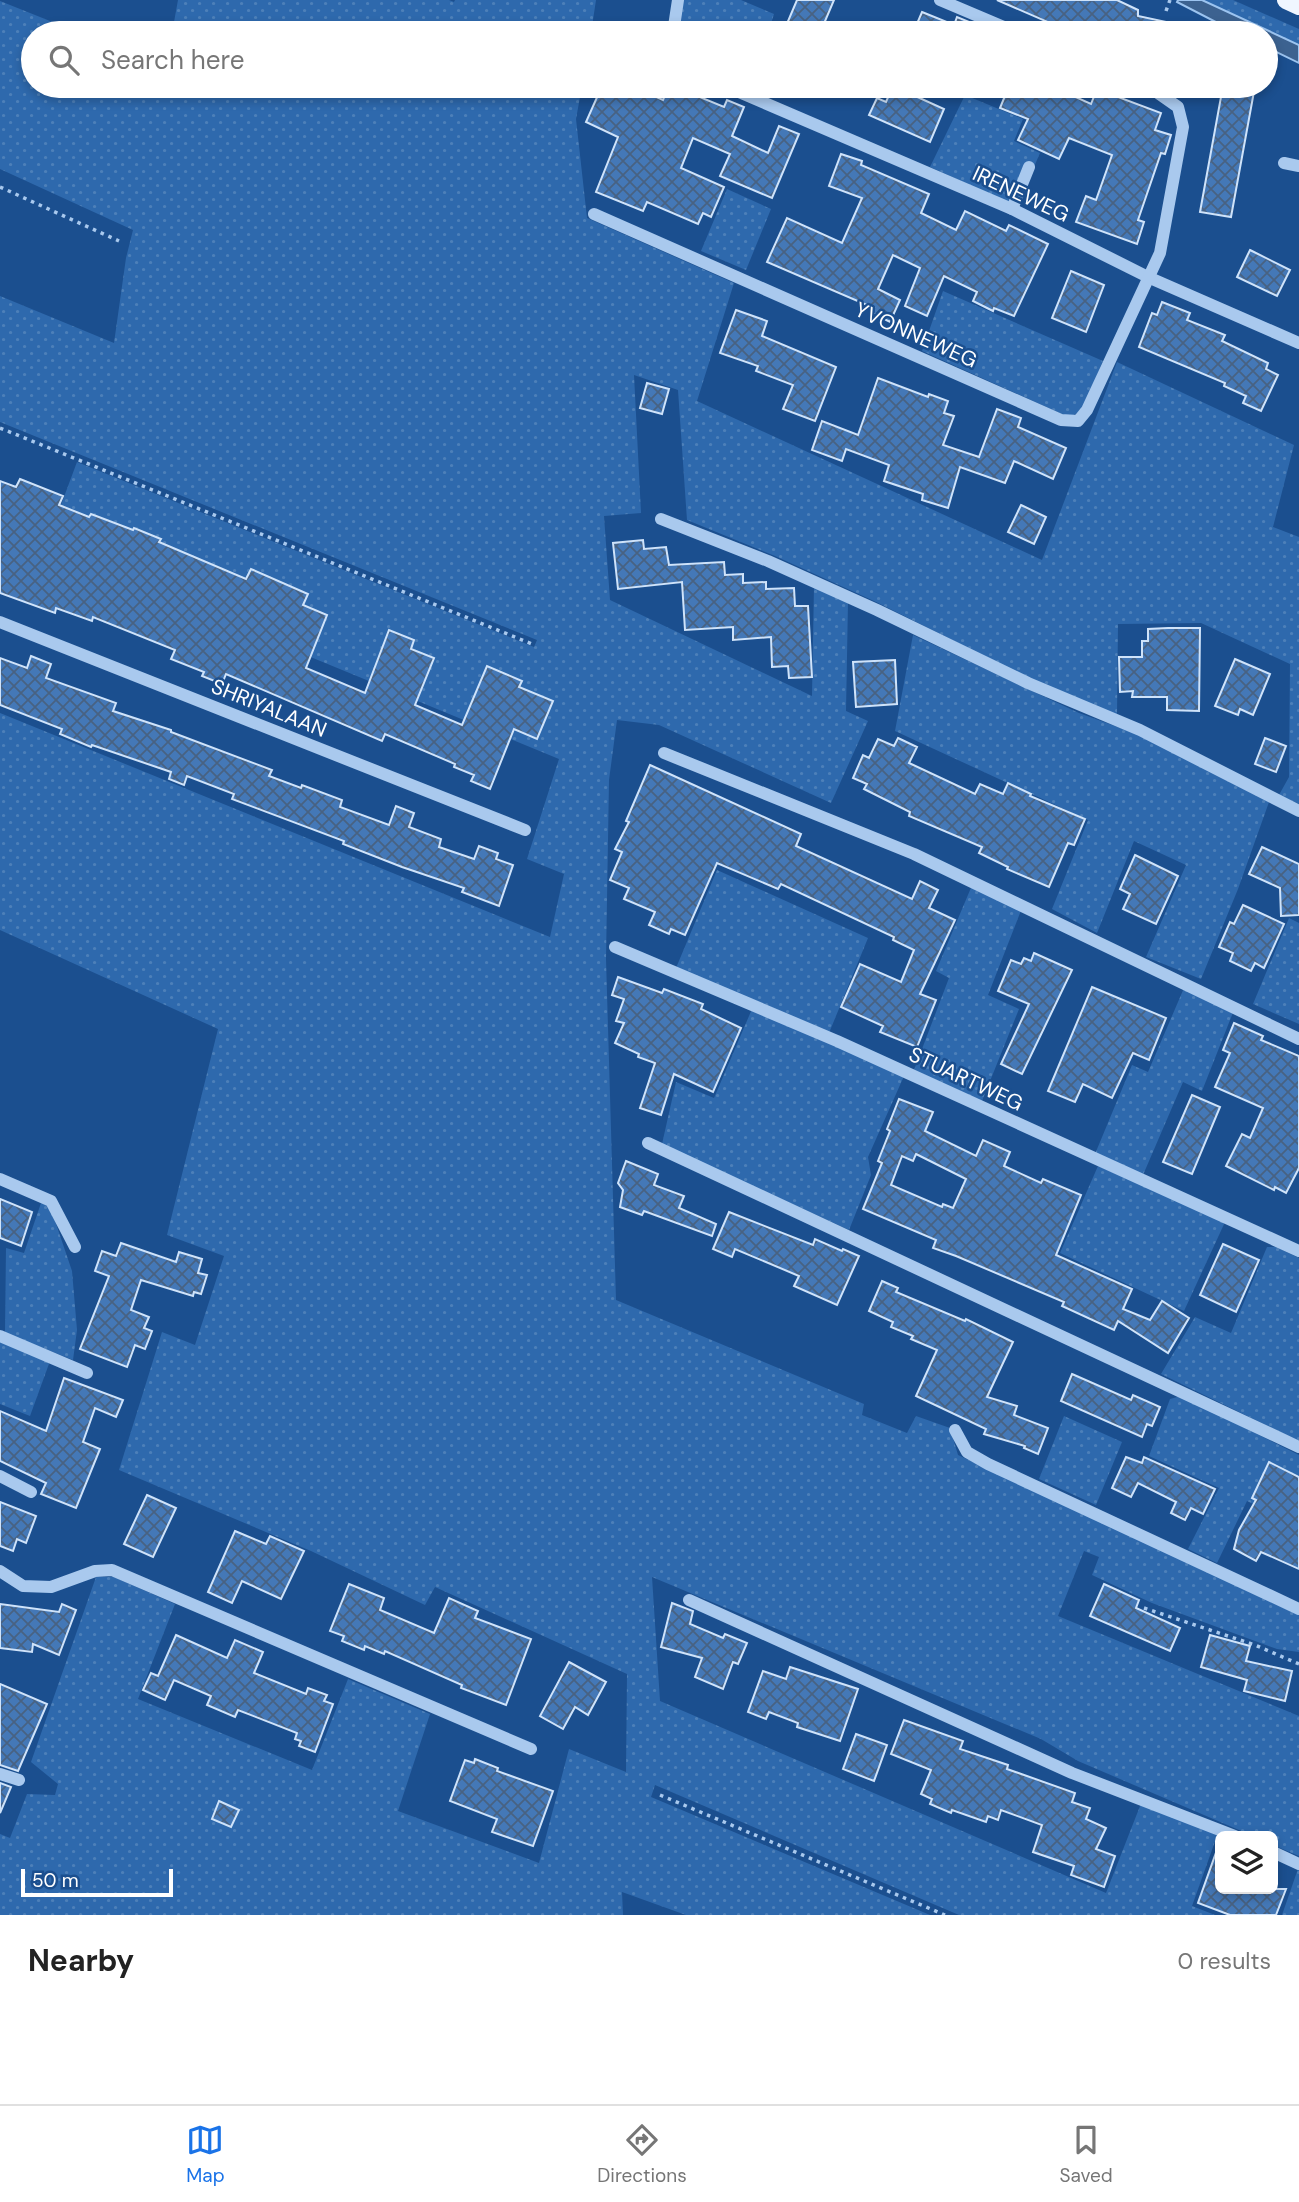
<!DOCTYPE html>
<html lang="en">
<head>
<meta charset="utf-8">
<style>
	:root { --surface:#fff; --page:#f6f6f6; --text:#222; --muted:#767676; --line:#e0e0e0; --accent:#1a73e8 }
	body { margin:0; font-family:"DM Sans",sans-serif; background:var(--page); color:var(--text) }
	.controls { position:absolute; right:21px; bottom:21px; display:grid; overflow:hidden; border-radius:10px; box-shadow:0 4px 10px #0003 }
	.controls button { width:63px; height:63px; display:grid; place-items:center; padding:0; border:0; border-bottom:2px solid var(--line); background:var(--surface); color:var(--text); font:35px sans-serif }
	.scale { position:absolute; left:21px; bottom:18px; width:152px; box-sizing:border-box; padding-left:7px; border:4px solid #fff; border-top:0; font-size:19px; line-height:24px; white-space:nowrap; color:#fff; -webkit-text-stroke:5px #1b4f8f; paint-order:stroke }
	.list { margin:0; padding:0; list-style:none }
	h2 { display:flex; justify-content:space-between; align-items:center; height:91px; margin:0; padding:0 28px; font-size:30px }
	h2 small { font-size:23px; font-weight:400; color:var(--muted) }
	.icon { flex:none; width:38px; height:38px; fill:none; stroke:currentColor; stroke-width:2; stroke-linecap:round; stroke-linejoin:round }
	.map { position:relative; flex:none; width:1299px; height:1915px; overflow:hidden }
	.search { position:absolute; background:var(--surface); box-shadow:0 4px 10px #0003; left:21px; right:21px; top:21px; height:77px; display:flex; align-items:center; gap:18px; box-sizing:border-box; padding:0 24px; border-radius:38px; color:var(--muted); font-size:26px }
	.sheet { height:189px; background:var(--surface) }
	nav { display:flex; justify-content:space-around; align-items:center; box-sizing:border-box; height:98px; border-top:2px solid var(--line); background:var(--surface); font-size:19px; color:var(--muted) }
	nav a { display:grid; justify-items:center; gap:4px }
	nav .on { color:var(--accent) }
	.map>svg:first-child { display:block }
</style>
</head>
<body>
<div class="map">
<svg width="1299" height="1915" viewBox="0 0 1299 1915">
	<defs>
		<pattern id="grass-dots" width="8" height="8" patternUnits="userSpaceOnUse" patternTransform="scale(1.75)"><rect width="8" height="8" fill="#2e69ad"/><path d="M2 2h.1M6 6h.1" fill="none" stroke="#4d80b9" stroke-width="1.8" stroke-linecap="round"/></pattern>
		<pattern id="building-cross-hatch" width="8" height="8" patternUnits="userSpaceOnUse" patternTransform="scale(1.75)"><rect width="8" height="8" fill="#4478b7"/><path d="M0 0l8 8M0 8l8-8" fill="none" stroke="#486282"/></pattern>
	</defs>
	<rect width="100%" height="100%" fill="#1b4f8f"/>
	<g fill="url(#grass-dots)">
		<polygon points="178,0 449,0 454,2 455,0 596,0 591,33 172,33"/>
		<polygon points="681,0 741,0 774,14 768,33 676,33"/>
		<polygon points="1202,0 1233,0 1299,29 1299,45"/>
		<polygon points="0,1 80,33 33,33 33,86 582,86 576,119 587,218 734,283 697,401 1042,560 1117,362 1294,445 1273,527 1299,537 1299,804 1279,795 1289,777 1290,664 1201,623 1118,624 1117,715 1029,678 874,601 775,556 687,520 678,390 634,375 641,513 604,516 610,600 812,696 814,586 848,601 846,711 868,721 831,803 659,725 617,720 609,780 606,959 616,1300 864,1404 862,1415 907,1433 916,1416 950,1428 958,1455 1299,1615 1299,1652 1277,1649 1152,1603 1092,1575 1099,1557 1084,1551 1058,1616 1299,1716 1299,1856 1273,1845 1273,1836 1253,1836 1078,1761 1041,1739 652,1577 660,1701 1106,1893 1142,1801 1218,1833 1192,1906 1215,1915 959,1915 655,1785 651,1797 930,1915 686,1915 622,1892 623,1915 0,1915 0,1834 10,1838 27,1794 55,1795 58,1784 31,1762 96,1577 114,1577 175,1604 138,1699 312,1770 348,1679 430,1714 398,1811 539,1863 569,1749 626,1772 627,1674 435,1587 425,1605 311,1551 119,1470 162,1332 195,1345 224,1256 167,1235 218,1029 0,930 0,713 550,937 564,874 527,859 559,759 45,548 77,462 534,647 537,640 0,422 0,296 114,343 126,258 133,230 0,169"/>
		<polygon points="965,95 1023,119 1014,141 1040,153 1017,206 930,167"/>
		<polygon points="727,189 771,209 746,270 701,251"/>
		<path d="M943,291L1103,361C1097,373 1088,404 1078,412C1073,417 1068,416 1062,414L922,351Z"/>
		<polygon points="913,635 1079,713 1137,734 1269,802 1238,889 1201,979 1146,957 1186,865 1134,841 1097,933 1052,909 1088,820 895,731"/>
		<polygon points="717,870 868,938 829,1033 760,1002 710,984 676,968"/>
		<polygon points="973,883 1022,908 988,995 1019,1009 982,1101 914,1070 949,978 936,971"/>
		<polygon points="1289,918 1299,923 1299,1024 1253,1004"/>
		<polygon points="1184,988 1234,1010 1202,1091 1183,1082 1143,1175 1095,1154 1132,1065 1148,1072"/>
		<polygon points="752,1009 904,1076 868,1157 871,1175 849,1230 662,1144 676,1082 714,1098"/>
		<polygon points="1098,1166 1225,1222 1184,1311 1060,1253"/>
		<polygon points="41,1203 50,1206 72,1271 77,1330 73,1360 5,1333 6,1248 24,1253"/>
		<polygon points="1267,1247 1276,1247 1299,1258 1299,1441 1161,1374 1195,1317 1231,1333"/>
		<polygon points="0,1340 50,1361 30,1416 0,1404"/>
		<polygon points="1181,1396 1299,1455 1299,1526 1247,1501 1217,1563 1188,1549 1219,1488 1149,1456 1170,1399"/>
		<polygon points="1064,1416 1122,1442 1096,1505 1039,1479"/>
		<polygon points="1299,1866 1299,1915 1282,1915"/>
	</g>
	<polygon fill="#3c6290" stroke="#9cc4f0" stroke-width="2" points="1178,0 1202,0 1299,45 1299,63 1266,47 1266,33 1237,33 1177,2"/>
	<g fill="url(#building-cross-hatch)" stroke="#cfe3fa" stroke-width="2" fill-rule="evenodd">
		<polygon points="797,0 834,0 820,33 783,33"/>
		<polygon points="997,0 1117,0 1138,10 1138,16 1185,26 1184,33 1073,33"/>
		<polygon points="922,12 954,25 957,17 996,33 913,33"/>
		<polygon points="602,86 631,86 663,100 669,86 687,86 685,91 724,107 727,100 744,107 732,136 768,153 779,126 799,134 772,198 720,176 730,154 693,138 681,168 724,187 711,217 703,213 698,224 647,202 643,211 596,192 618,137 586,122"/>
		<polygon points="893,86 944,109 930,142 869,115 877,98 886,102"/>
		<polygon points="1009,86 1051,86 1091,104 1097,89 1161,113 1155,130 1171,135 1165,154 1161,153 1138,220 1144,222 1137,244 1076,222 1086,196 1096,200 1112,155 1069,138 1059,159 1018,140 1028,119 1000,108"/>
		<polygon points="1223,86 1255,86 1231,217 1200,212"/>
		<polygon points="841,154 862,161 861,165 929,194 921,213 956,230 965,211 1006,231 1009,225 1048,244 1014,316 994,308 993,311 973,301 977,292 944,276 927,316 905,306 920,268 893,255 878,289 900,300 890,322 872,313 874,308 767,262 787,218 842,243 862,198 829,186"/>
		<polygon points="1250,250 1290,270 1277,296 1237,277"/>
		<polygon points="1071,271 1104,285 1086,332 1052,318"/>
		<polygon points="1162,302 1190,313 1187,320 1225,335 1222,341 1268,363 1266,369 1278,375 1261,411 1243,403 1246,396 1224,386 1225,383 1139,347 1152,313 1157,315"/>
		<polygon points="736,310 767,321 762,336 836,367 815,421 783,409 793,385 756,371 758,366 720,353"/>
		<polygon points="878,378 928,397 929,394 948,401 944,413 954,416 943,445 979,457 997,409 1021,418 1018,427 1066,448 1053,479 1014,461 1005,483 960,467 948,508 922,500 923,494 884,481 889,465 846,449 842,461 812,450 822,421 858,435"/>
		<polygon points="647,383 669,389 662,414 640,408"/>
		<polygon points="20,479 63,496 59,505 89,517 91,514 133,530 134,528 161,539 159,542 246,579 251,569 308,594 303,605 327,615 306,668 365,693 389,630 414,640 411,649 434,658 415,705 462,725 487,666 522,681 519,687 553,701 537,739 514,729 490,789 471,781 474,775 454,767 455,764 385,734 382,741 226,674 222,684 202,676 204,672 171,659 175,650 93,617 92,621 56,608 55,613 0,593 0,481 16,487"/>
		<polygon points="1021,505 1046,517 1034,544 1008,532"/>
		<polygon points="643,540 644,549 666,547 669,565 724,562 725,575 743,574 743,583 766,582 766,589 794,588 795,606 808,606 812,677 789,678 788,666 772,667 771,637 733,640 733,627 685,630 682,582 618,589 613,543"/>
		<polygon points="1168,628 1200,628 1199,711 1167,710 1167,697 1132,697 1133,691 1120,692 1119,657 1142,657 1142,641 1148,641 1148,629"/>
		<polygon points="31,656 51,664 46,678 116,703 113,711 171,730 171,732 272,770 269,776 301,788 302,785 342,800 340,807 389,825 396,806 414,813 409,827 441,839 439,847 474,859 479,846 498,853 496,859 513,865 499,906 462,892 464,888 402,867 343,844 344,841 232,799 234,794 187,776 184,785 169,779 171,772 92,745 91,747 60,734 62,729 0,705 0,658 27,668"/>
		<polygon points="1235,659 1270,674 1253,715 1240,709 1238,715 1215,706"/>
		<polygon points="895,660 897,704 856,707 853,662"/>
		<polygon points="898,738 917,747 909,763 975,794 980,784 1003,794 1008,783 1031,794 1030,796 1085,819 1074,845 1068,843 1049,887 1007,869 1008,867 979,853 982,847 909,816 910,812 864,789 867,784 853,778 863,755 869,758 878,739 894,746"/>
		<polygon points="1265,738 1286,746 1276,772 1255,764"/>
		<polygon points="650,765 801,834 796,846 912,899 920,881 938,890 929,908 955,920 920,994 936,1000 917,1047 880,1032 883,1026 841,1007 860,964 901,982 914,950 893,940 894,937 781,884 778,889 717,863 685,935 671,929 669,934 649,925 655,912 624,899 629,888 610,880 622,852 615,849 629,822 626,821"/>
		<polygon points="1262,847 1299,864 1299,915 1281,916 1280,888 1249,874"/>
		<polygon points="1135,855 1178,876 1156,924 1123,909 1130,894 1120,889"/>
		<polygon points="1243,905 1284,924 1264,968 1255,963 1251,971 1230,961 1233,953 1219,947 1230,922 1234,924"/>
		<polygon points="1034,953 1072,970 1022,1074 1001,1064 1029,1004 998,991 1011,960 1021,964 1024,958 1031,961"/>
		<polygon points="618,977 662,993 664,989 703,1004 701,1009 741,1028 713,1092 674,1074 661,1115 640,1108 655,1063 638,1057 639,1054 615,1043 624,1023 616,1021 624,999 612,995"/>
		<polygon points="1092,987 1166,1018 1149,1060 1133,1053 1112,1098 1083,1084 1075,1102 1048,1091"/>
		<polygon points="1234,1023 1263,1036 1261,1040 1299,1056 1299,1168 1286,1193 1275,1187 1274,1190 1226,1166 1242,1134 1250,1138 1263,1108 1215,1087 1230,1053 1223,1050"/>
		<polygon points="1192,1095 1220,1107 1192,1174 1163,1162"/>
		<path d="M899,1099L933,1112L925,1131L976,1156L983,1140L1010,1152L1004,1166L1041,1183L1043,1179L1081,1195L1056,1255L1132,1289L1123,1309L1150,1320L1162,1301L1189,1318L1168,1353L1118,1321L1114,1330L1062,1306L1064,1302L956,1256L933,1248L936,1240L863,1209L882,1163L878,1161L890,1131L887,1129ZM916,1154L966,1179L953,1208L943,1204L942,1207L891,1185L902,1156L913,1161Z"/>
		<polygon points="626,1161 658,1174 654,1185 684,1196 679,1208 716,1224 712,1236 644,1211 642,1215 620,1207 623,1190 618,1183"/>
		<polygon points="0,1199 32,1212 21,1246 0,1238"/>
		<polygon points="729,1212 813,1245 815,1239 842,1251 843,1249 859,1256 837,1305 794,1286 799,1276 735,1249 732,1257 713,1249"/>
		<polygon points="121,1243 176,1262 179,1252 202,1259 198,1273 207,1275 201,1294 194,1292 193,1296 141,1280 131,1310 149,1317 144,1328 152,1331 145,1349 135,1345 127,1367 80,1349 109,1276 95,1271 102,1251 116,1256"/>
		<polygon points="1223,1244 1259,1260 1236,1312 1200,1295"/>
		<polygon points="882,1281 898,1288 896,1292 965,1321 966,1319 1013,1342 987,1397 1017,1406 1014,1415 1048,1428 1038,1454 1024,1448 1025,1446 984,1434 986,1429 916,1396 937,1350 911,1339 913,1336 891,1327 893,1322 869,1311"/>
		<polygon points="1072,1374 1131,1400 1133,1395 1160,1407 1152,1426 1147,1424 1142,1437 1061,1401"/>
		<polygon points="64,1378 123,1400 116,1417 95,1408 83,1442 100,1449 76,1508 41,1494 46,1483 0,1461 0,1411 46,1431"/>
		<polygon points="1126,1457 1142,1463 1144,1457 1215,1489 1203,1514 1191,1508 1185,1520 1171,1513 1176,1502 1138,1483 1131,1497 1112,1488"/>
		<polygon points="1269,1462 1299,1477 1299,1569 1261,1552 1256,1561 1234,1549 1239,1530 1256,1500 1252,1498"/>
		<polygon points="147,1495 176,1508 153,1557 124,1544"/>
		<polygon points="0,1502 36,1516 26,1543 17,1539 13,1551 0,1546"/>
		<polygon points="235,1531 266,1544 270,1536 304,1551 281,1599 242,1581 232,1603 208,1592"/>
		<polygon points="349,1584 384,1598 380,1610 434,1633 449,1598 478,1611 475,1618 531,1639 506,1705 461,1688 462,1685 385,1651 384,1654 365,1646 364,1650 342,1641 344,1636 330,1631"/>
		<polygon points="1104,1584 1139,1600 1136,1608 1180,1628 1170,1651 1090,1616"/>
		<polygon points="672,1603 693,1611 690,1624 723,1638 725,1634 747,1643 738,1664 733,1662 723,1689 695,1677 702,1658 661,1647"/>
		<polygon points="0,1604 59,1612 62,1604 76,1610 59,1655 33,1644 32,1652 0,1648"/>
		<polygon points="176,1635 227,1658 235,1640 263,1652 254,1673 306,1694 308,1688 327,1695 324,1701 333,1704 315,1752 299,1746 301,1741 295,1739 297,1733 238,1710 235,1717 207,1705 211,1696 174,1680 165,1700 143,1690 151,1673 158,1676"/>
		<polygon points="1210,1635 1250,1646 1246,1661 1292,1671 1285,1701 1244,1691 1247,1680 1201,1667"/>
		<polygon points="569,1662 606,1682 588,1715 575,1707 563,1729 540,1716"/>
		<polygon points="790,1667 858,1689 840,1741 797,1727 798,1723 769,1712 766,1719 748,1712 763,1671 786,1679"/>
		<polygon points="0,1684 47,1704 18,1771 0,1765"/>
		<polygon points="904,1720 963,1741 960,1749 1008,1765 1007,1769 1075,1793 1072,1802 1090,1808 1086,1819 1106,1828 1096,1849 1115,1856 1104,1887 1071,1875 1074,1866 1033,1852 1042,1825 1001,1810 998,1820 988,1816 986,1822 952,1810 951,1813 930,1804 932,1799 921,1794 931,1770 891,1754"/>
		<polygon points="856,1734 887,1745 874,1781 843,1769"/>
		<polygon points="475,1759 498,1768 497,1771 553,1791 533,1846 492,1832 497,1819 450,1801 465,1760 474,1763"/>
		<polygon points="0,1783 11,1787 0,1813"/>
		<polygon points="219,1801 239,1810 231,1827 212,1819"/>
		<polygon points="1218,1847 1220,1847 1220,1889 1286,1889 1276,1915 1230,1915 1198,1903"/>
	</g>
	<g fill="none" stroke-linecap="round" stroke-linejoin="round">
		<g stroke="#a9c9ee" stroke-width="3.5" stroke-dasharray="3.5 5" stroke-linecap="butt">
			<polyline points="1166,11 1170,0"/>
			<polyline points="0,187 119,241"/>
			<polyline points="0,428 532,644"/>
			<polyline points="1144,1608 1255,1645 1299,1664"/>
			<polyline points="660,1795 945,1915"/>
		</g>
		<g stroke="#a9c9ee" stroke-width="12">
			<polyline points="940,0 1018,33"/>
			<polyline points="673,33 678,0"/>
			<polyline points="725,86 1012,209 1150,278 1299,343"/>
			<polyline points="1284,163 1299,166"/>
			<polyline points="1012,209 1029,167"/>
			<polyline points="594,214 1061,420 1078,421 1087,410 1160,253 1183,127 1178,107 1158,93 1141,86"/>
			<polyline points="661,519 768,561 877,610 1028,683 1140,730 1299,811"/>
			<polyline points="0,622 525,830"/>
			<polyline points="664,753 914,854 1299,1039"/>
			<polyline points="615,947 837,1041 1299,1251"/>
			<polyline points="648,1143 1299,1447"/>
			<polyline points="0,1179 51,1201 75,1247"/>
			<polyline points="0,1336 87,1373"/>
			<polyline points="955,1430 967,1452 988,1464 1299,1609"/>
			<polyline points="0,1476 31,1492"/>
			<polyline points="0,1571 23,1586 51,1587 95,1571 112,1570 531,1749"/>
			<polyline points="689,1600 1072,1773 1235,1836"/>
			<polyline points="0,1774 19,1780"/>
			<polyline points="1273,1852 1299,1864"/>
		</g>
		<polyline stroke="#f0f6ff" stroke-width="18" points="1286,0 1299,6"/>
	</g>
	<g text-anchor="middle" stroke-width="5" stroke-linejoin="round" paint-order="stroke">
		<g font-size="21" fill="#fff" stroke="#1b4f8f">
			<text transform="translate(1021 194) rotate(25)" y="7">IRENEWEG</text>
			<text transform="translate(916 335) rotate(24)" y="7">YVONNEWEG</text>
			<text transform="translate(269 708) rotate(22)" y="7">SHRIYALAAN</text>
			<text transform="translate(966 1079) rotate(25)" y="7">STUARTWEG</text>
		</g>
	</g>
</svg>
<div class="controls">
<button><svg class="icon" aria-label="layers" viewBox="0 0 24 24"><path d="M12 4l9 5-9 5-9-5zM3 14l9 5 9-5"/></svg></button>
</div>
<div class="scale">50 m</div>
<div class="search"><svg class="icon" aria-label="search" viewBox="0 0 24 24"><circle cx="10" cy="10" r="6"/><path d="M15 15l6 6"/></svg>Search here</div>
</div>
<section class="sheet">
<h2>Nearby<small>0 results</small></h2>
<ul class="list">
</ul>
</section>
<nav>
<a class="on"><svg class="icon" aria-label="map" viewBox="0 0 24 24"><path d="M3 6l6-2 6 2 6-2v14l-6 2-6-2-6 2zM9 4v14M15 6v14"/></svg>Map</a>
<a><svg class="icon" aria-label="directions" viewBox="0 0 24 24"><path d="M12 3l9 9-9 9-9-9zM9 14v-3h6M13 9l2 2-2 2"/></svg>Directions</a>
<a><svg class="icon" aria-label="saved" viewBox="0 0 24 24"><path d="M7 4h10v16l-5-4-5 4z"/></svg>Saved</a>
</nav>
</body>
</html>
